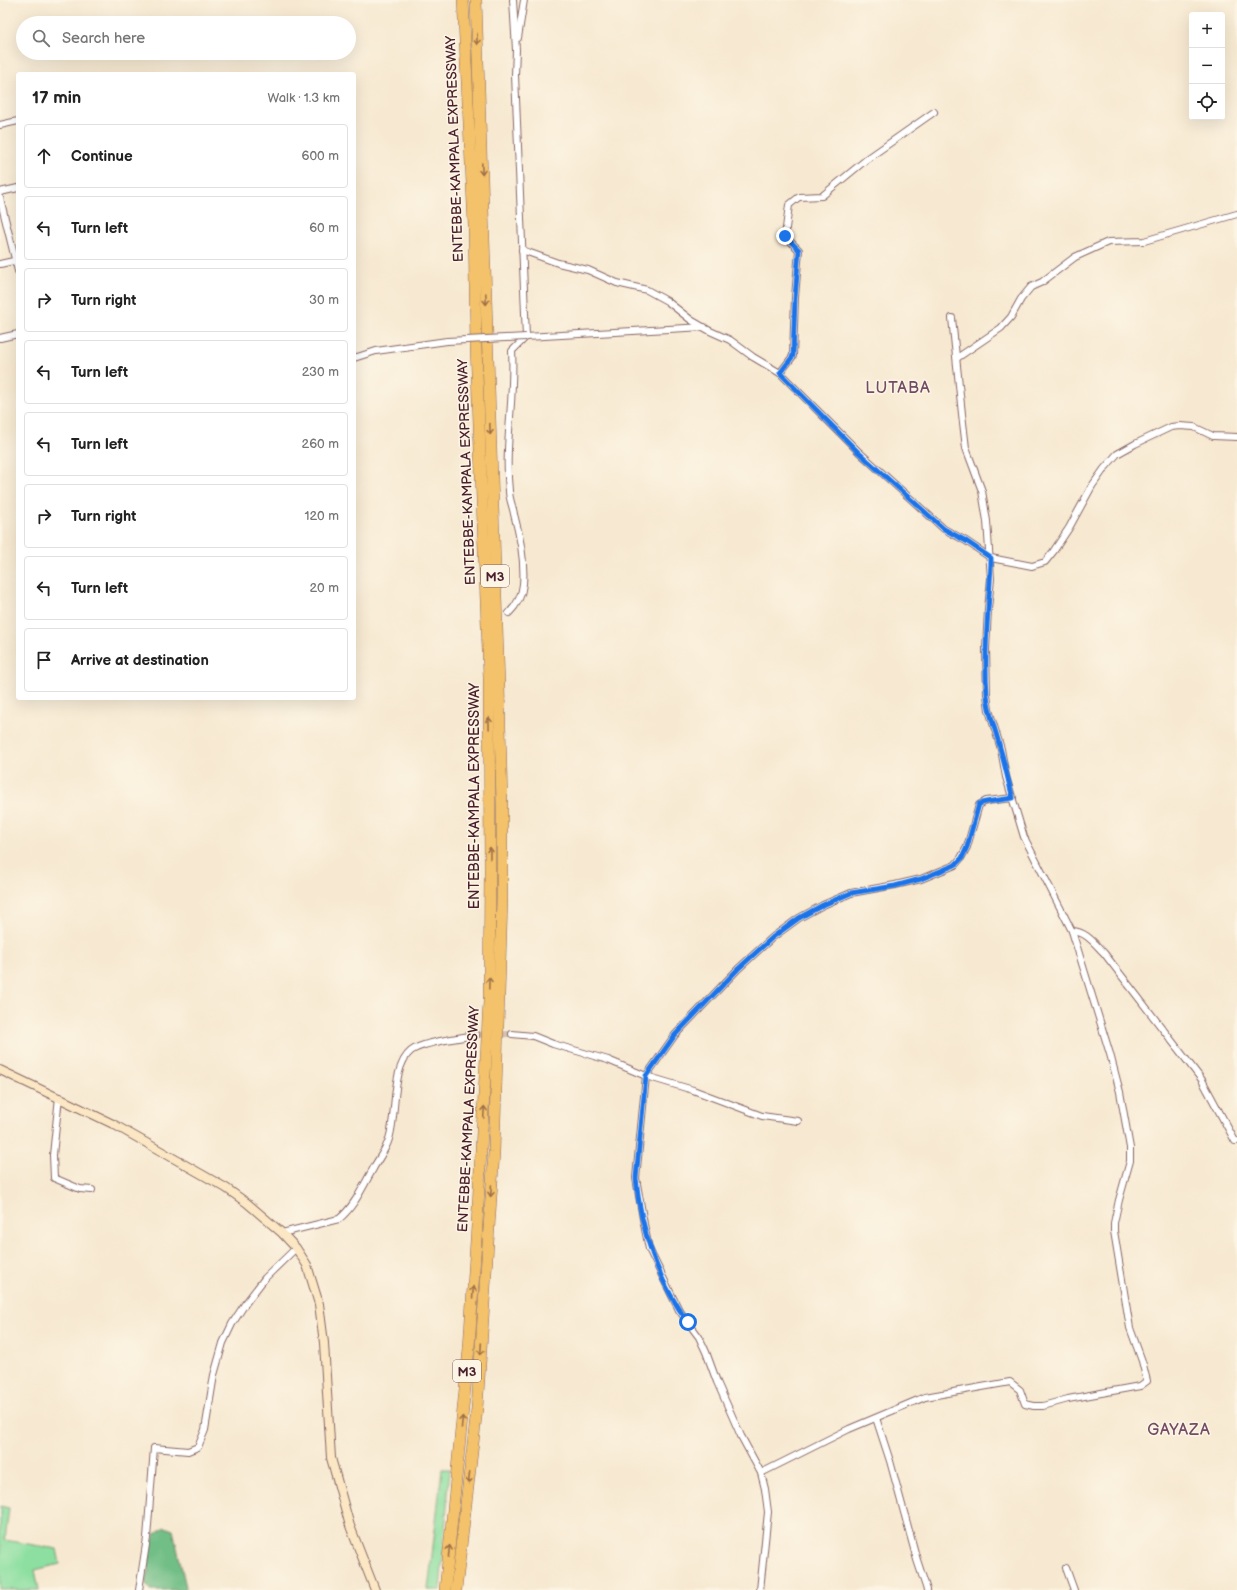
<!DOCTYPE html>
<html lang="en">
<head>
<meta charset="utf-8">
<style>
	:root { --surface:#fff; --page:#f2f2f2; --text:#222; --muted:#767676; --line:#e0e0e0 }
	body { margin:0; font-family:"Balsamiq Sans",sans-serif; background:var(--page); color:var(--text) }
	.controls { position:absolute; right:12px; top:12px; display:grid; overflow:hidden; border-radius:4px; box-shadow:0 4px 16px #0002 }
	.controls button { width:36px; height:36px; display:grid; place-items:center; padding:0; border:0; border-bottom:1px solid var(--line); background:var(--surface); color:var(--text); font:20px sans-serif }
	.stop { position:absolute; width:12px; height:12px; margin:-9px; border:3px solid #1a73e8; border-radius:50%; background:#fff }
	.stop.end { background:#1a73e8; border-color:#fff; box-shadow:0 1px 4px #0008 }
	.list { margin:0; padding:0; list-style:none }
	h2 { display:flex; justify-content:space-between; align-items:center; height:52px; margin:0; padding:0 16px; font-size:17px }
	h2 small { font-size:13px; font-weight:400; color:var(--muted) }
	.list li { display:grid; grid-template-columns:26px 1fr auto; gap:12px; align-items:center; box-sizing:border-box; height:64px; margin:0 8px 8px; padding:0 8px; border:1px solid var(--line); border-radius:4px }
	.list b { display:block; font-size:15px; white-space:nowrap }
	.list em { font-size:13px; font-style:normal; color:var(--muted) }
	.icon { flex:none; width:22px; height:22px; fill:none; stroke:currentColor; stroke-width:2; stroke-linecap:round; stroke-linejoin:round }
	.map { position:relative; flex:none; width:1237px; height:1590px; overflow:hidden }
	.search { position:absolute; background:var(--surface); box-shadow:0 4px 16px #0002; left:16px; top:16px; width:340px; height:44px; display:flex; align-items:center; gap:10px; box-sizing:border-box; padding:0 14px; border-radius:22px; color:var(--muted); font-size:15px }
	.panel { position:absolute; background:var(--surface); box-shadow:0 4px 16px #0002; left:16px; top:72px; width:340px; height:628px; border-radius:4px }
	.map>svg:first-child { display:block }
</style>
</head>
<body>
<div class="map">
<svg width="1237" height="1590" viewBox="0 0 1237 1590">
	<rect width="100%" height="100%" fill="#fcf5e5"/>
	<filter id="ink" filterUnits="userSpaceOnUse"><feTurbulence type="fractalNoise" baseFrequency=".025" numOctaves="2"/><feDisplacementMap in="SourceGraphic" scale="8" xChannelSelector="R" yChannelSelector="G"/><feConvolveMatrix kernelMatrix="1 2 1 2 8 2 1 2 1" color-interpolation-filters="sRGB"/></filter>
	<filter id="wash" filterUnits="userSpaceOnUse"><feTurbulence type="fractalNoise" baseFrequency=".012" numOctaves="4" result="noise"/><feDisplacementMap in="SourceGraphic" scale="16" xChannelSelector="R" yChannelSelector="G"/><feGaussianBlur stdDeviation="0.9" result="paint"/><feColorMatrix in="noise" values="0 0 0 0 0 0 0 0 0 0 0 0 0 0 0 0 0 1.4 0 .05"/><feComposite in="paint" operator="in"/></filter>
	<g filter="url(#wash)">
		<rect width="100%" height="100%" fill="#f7e9d1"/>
		<g fill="#8cdfa0" stroke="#6b7f66">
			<polygon points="442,1469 450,1469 440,1590 428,1590"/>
			<polygon points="0,1506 9,1508 5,1540 57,1549 60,1564 35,1570 39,1590 0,1590"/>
		</g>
		<path fill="#71be86" stroke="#5e6e58" d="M165,1527L173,1530L186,1587L185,1590H150L146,1584C149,1570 148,1542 157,1532C159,1530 163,1529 165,1527Z"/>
	</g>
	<g filter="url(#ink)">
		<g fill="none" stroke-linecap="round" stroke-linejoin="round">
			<polyline stroke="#d4c1b0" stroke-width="6" stroke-dasharray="6 3" stroke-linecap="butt" points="476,1035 512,1034"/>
			<defs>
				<g id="minor">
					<polyline points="518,38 524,0"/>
					<polyline points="0,125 18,121"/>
					<polyline points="0,192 18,188"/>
					<polyline points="0,198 18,271"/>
					<polyline points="522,250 558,263 588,270 617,283 647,290 667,301 691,320 710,331 730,340 753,357 780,373 859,452 944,529 966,541 991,558 1032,566 1045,562 1053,552 1069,528 1092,486 1104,469 1117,454 1135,444 1171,427 1180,426 1194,427 1213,436 1237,437"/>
					<polyline points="0,264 18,260"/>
					<path d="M952,318L962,414L966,448L982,491L987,521L991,579L988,609L986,649L987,695L989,710L1001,749L1006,777L1024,837L1072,931C1087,932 1094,943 1104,953L1202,1080L1235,1141H1237"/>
					<polyline points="526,337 704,327"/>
					<polyline points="0,338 18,334"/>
					<polyline points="354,358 376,351 447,341"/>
					<polyline points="957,358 1001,328 1011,317 1021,299 1031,287 1042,282 1075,257 1108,242 1144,241 1237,214"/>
					<polyline points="780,373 793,356 795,297 799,250 785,236 789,205 799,197 822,196 867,159 934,112"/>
					<path d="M509,613C517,605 522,595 523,584C525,561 520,536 514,514C513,507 509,499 509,491C504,444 515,397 512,351L526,337L515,75L516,50L513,0"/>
					<polyline points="512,1034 533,1036 553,1044 608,1060 646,1076 693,1090 762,1116 798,1121"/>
					<polyline points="59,1097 53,1155 54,1178 80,1189 92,1190"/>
					<path d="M282,1233L339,1219C355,1206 363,1186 373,1169C378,1159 386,1150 389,1139C397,1115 391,1067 411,1051C422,1042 460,1038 476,1035"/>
					<polyline points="876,1418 890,1461 917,1560 927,1590"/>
					<polyline points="761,1473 849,1429 925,1397 1010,1382 1020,1390 1025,1404 1034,1406 1043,1406 1068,1399 1140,1386 1147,1381 1142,1361 1130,1328 1114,1231 1114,1223 1119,1200 1130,1161 1130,1148 1120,1092 1110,1054 1072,931"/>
					<polyline points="1066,1568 1074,1590"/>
					<polyline points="139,1590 147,1538 154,1448 188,1451 198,1447 205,1430 214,1375 223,1343 232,1324 245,1304 265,1278 296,1248"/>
					<polyline points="760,1590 768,1512 765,1489 761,1473 741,1436 717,1382 706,1352 699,1337 679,1310 649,1249 644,1224 636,1178 646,1076 675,1035 738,969 773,937 799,918 823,905 851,893 895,885 921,879 955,865 961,858 967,847 979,805 986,801 1013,798"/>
				</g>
				<polyline id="secondary" points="0,1070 113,1124 226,1188 247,1203 282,1233 296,1248 307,1265 319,1304 324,1343 331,1458 350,1526 375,1590"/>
				<g id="motorway">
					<polyline points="445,1590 469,1348 477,1225 489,1001 490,871 489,677 476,348 474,225 463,0"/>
					<polyline points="456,1590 477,1409 494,1152 502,900 502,804 499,686 476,0"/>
				</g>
			</defs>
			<use href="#minor" stroke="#876665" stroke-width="8"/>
			<use href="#secondary" stroke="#876665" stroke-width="10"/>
			<use href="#motorway" stroke="#876665" stroke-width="12"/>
			<use href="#minor" stroke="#fff" stroke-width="6"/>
			<use href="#secondary" stroke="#fbe7c3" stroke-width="8"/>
			<use href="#motorway" stroke="#f4c26a" stroke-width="11"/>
			<defs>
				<polyline id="minor-bridge" points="447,341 526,337"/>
			</defs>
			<use href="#minor-bridge" stroke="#876665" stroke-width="8" stroke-linecap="butt"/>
			<use href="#minor-bridge" stroke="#fff" stroke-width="6"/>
		</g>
		<defs><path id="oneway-shaft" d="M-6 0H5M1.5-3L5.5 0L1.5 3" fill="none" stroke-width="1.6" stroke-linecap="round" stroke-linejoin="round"/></defs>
		<g stroke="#9f704a">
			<use href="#oneway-shaft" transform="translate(477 39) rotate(88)"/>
			<use href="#oneway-shaft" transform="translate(482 169) rotate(88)"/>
			<use href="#oneway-shaft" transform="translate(486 299) rotate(88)"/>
			<use href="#oneway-shaft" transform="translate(490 429) rotate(88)"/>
			<use href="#oneway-shaft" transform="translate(489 723) rotate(-91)"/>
			<use href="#oneway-shaft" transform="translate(490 853) rotate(-90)"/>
			<use href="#oneway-shaft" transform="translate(489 983) rotate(-89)"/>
			<use href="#oneway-shaft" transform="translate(484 1112) rotate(-87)"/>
			<use href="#oneway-shaft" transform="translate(491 1191) rotate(94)"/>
			<use href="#oneway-shaft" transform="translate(473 1292) rotate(-86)"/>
			<use href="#oneway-shaft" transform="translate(481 1349) rotate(93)"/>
			<use href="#oneway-shaft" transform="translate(462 1422) rotate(-85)"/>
			<use href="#oneway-shaft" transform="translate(469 1478) rotate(96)"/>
			<use href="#oneway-shaft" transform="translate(449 1551) rotate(-84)"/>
		</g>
	</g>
	<g fill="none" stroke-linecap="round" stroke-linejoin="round" filter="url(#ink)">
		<path stroke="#1a73e8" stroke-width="5" d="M688,1322C658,1282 640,1228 636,1178L646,1076L675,1035L738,969L773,937L799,918L823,905L851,893L895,886L921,879L955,865L962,858L967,847L979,804L986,802L1013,798C1008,781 1005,764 1000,748C996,730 988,713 987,695C985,667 986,638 988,610C989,592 991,576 991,558L966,541L944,529L858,452L780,373L793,356L795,298L799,250L785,236"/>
	</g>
	<g text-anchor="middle" stroke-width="3" stroke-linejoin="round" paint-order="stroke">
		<g fill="#fcf5e5" stroke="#7f5f63" stroke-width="1">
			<rect x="481" y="565" width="28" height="22" rx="3"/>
			<rect x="453" y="1360" width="28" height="22" rx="3"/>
		</g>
		<g font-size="13" font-weight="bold" fill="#4a1f2b">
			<text x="495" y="581">M3</text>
			<text x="467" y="1376">M3</text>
		</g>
		<g font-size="14" fill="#4a1f2b" stroke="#fcf5e5">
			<text transform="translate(454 149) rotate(-92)" y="5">ENTEBBE-KAMPALA EXPRESSWAY</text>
			<text transform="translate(466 472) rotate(-92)" y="5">ENTEBBE-KAMPALA EXPRESSWAY</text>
			<text transform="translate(474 796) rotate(-90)" y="5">ENTEBBE-KAMPALA EXPRESSWAY</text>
			<text transform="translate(468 1119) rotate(-87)" y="5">ENTEBBE-KAMPALA EXPRESSWAY</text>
		</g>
		<g font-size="16" letter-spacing="1" fill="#734b64" stroke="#fcf5e5">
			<text x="898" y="393">LUTABA</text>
			<text x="1179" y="1435">GAYAZA</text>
		</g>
	</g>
</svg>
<div class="controls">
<button>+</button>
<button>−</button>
<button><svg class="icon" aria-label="locate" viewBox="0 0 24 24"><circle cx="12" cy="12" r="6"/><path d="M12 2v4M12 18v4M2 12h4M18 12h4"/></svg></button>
</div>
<div class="stop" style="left:688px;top:1322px"></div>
<div class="stop end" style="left:785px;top:236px"></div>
<div class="search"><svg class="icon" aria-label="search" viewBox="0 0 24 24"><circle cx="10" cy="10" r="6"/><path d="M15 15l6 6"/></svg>Search here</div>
<section class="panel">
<h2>17 min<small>Walk · 1.3 km</small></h2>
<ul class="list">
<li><svg class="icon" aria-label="ahead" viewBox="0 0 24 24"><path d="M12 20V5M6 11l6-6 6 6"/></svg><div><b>Continue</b></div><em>600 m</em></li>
<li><svg class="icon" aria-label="left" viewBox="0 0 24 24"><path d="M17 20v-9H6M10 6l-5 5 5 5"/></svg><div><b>Turn left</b></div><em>60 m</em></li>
<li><svg class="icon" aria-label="right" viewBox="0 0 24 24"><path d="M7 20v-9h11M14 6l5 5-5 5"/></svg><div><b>Turn right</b></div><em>30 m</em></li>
<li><svg class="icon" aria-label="left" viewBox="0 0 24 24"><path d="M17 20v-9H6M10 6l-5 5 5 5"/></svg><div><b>Turn left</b></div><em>230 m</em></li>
<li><svg class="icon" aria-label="left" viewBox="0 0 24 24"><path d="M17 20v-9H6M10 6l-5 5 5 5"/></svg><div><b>Turn left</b></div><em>260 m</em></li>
<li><svg class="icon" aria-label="right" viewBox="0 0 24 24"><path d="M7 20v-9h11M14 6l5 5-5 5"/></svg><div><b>Turn right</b></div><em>120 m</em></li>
<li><svg class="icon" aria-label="left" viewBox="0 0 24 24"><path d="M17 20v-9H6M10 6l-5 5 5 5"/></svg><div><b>Turn left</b></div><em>20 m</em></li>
<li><svg class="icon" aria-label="arrive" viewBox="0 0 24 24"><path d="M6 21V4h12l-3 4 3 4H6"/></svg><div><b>Arrive at destination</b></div></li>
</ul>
</section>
</div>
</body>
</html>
